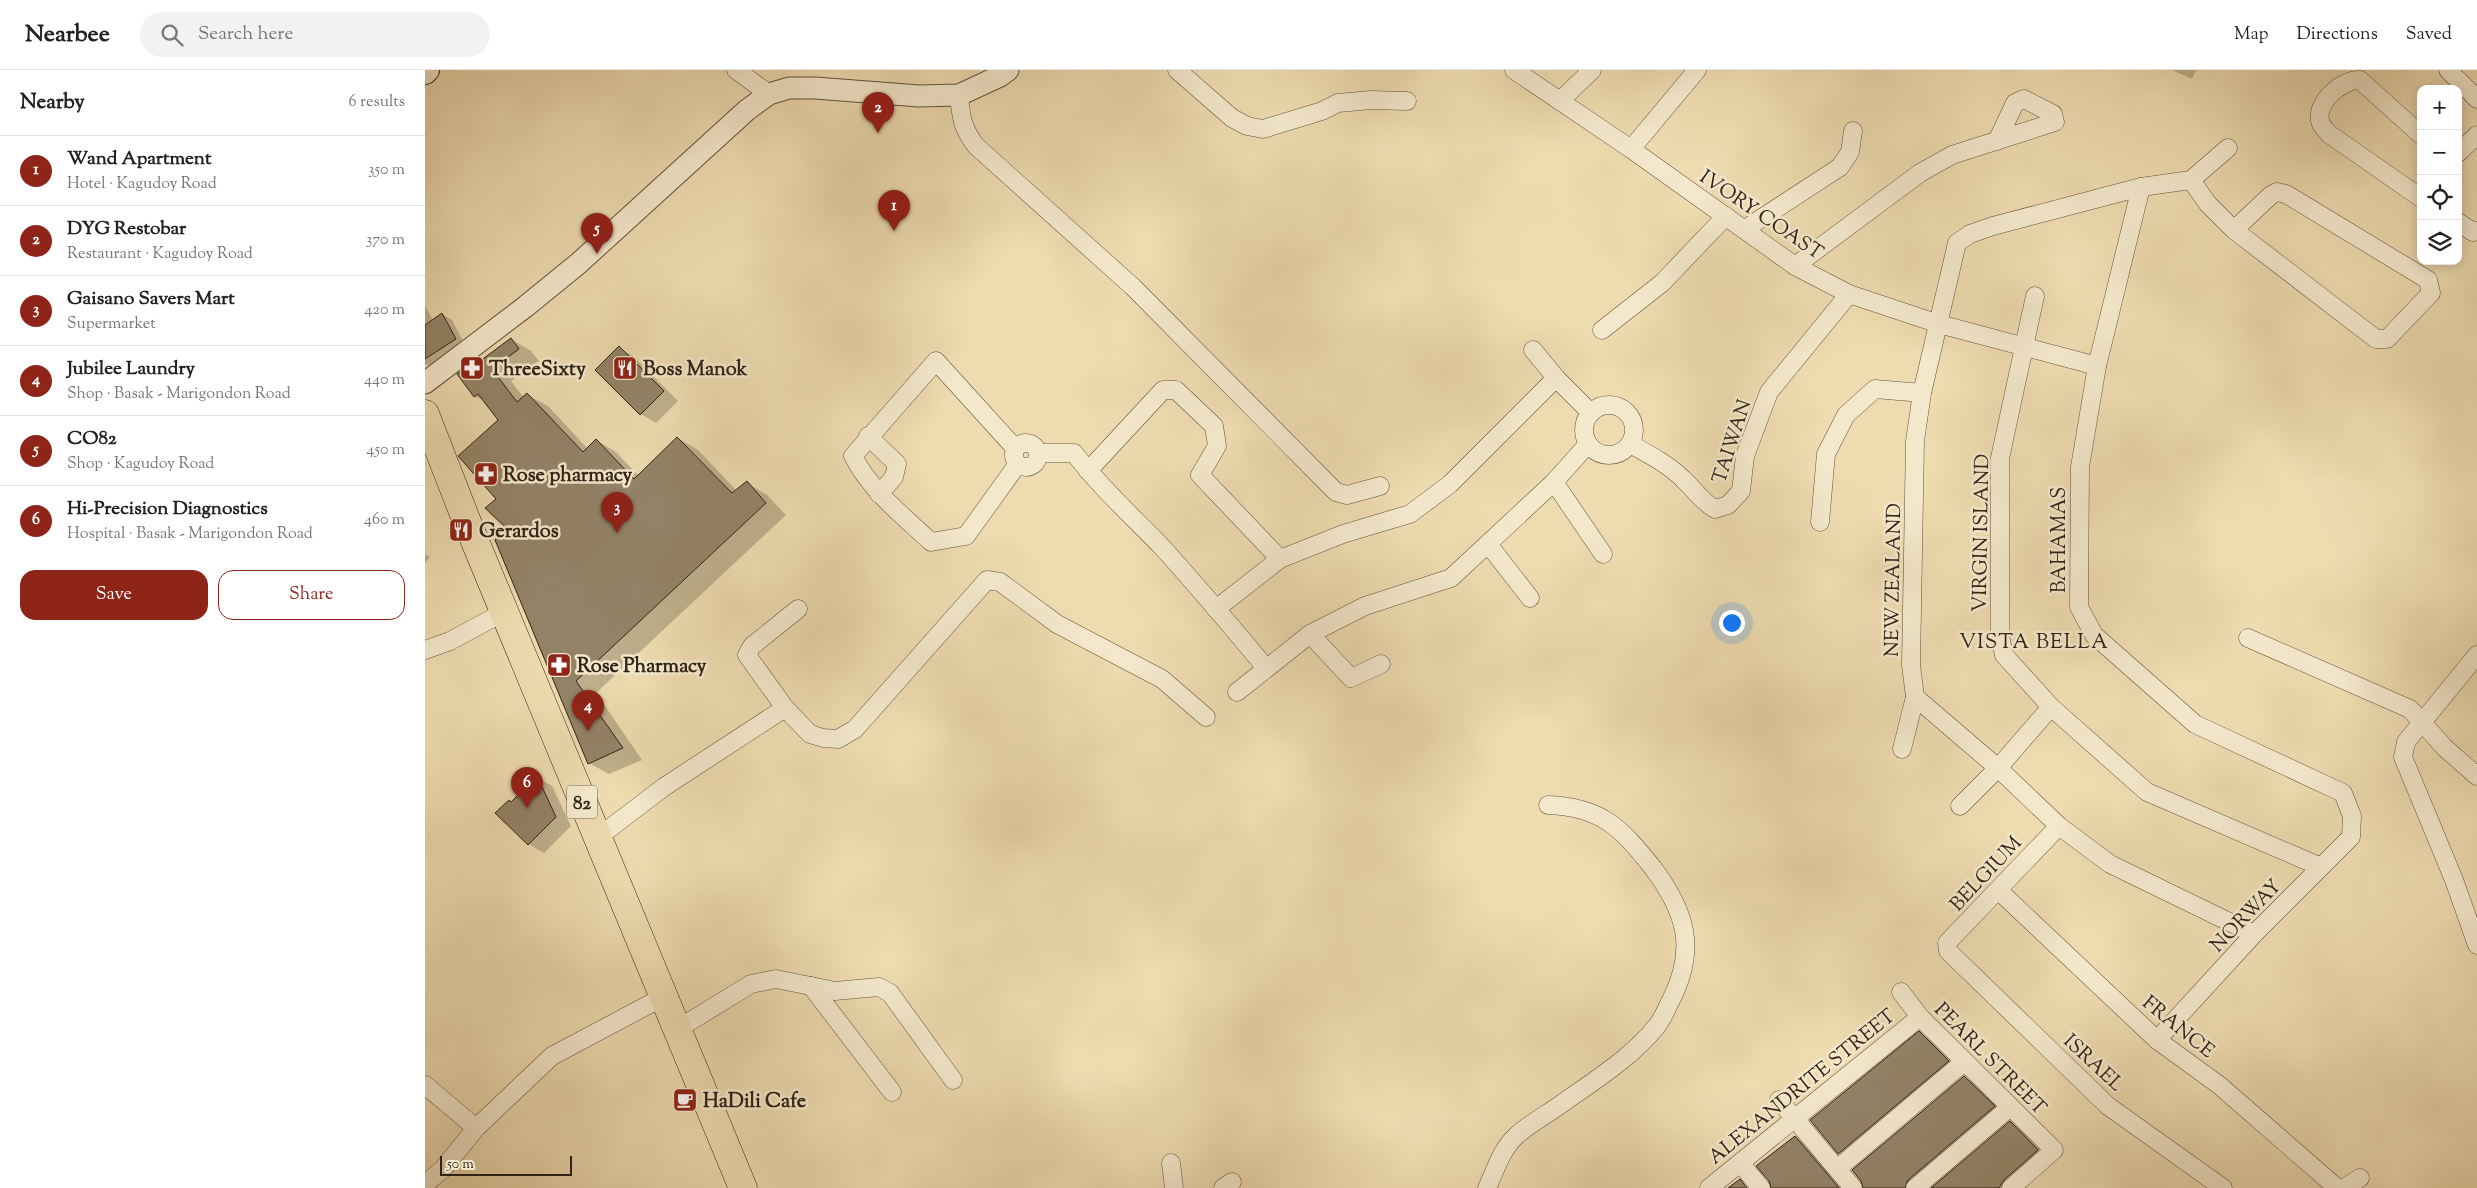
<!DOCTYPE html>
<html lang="en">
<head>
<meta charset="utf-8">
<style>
	:root { --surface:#fff; --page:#f2f2f2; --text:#222; --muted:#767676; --line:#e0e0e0; --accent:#8f2418 }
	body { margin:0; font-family:"Sorts Mill Goudy",serif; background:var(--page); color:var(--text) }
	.controls { position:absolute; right:15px; top:15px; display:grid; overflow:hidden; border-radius:10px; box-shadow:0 2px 12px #0003 }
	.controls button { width:45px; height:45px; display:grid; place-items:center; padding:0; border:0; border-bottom:1px solid var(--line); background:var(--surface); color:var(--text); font:25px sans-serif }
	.scale { position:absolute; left:15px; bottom:12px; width:132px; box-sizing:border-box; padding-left:5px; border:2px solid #322317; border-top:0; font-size:14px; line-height:18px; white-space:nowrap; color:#322317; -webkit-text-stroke:4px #f4e8cc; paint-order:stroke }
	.you { position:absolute; left:1306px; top:552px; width:18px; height:18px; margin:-12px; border:4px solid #fff; border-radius:50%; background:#1a73e8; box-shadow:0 0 0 8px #1a73e833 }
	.badge { display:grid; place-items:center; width:32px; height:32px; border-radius:50%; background:var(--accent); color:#fff; font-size:16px; font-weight:700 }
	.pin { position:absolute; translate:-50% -41px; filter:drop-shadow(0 1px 2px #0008) }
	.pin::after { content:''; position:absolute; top:26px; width:18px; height:15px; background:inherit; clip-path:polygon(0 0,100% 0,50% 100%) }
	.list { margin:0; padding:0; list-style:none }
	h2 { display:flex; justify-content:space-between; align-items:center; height:65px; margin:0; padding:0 20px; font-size:21px }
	h2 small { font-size:16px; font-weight:400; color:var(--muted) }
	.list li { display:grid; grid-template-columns:32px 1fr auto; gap:15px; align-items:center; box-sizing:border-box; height:70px; padding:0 20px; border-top:1px solid var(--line) }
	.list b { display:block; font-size:19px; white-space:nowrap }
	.list p { margin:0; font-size:16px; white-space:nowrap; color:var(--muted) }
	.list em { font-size:16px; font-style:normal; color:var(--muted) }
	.actions { display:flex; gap:10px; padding:15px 20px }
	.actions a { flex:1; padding:11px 0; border:1px solid var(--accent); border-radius:15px; text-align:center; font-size:18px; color:var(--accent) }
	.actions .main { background:var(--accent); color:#fff }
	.icon { flex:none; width:28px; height:28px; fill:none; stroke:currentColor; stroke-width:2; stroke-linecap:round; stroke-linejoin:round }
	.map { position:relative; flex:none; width:2052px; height:1118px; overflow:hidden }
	header { display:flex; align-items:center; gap:30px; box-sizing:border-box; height:70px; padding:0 25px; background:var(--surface); border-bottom:1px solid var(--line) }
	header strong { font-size:24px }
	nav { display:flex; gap:28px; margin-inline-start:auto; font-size:18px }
	.search { width:350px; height:45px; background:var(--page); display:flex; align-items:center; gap:12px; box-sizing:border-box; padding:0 18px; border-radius:28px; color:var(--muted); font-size:19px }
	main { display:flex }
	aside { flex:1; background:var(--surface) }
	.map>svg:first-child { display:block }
</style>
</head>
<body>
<header>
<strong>Nearbee</strong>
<div class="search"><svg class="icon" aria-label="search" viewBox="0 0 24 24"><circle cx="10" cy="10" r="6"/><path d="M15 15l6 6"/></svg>Search here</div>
<nav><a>Map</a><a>Directions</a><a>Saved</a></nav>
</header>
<main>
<aside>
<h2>Nearby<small>6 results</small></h2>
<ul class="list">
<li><span class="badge">1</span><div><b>Wand Apartment</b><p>Hotel · Kagudoy Road</p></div><em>350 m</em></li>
<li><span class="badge">2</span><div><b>DYG Restobar</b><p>Restaurant · Kagudoy Road</p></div><em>370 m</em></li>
<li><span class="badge">3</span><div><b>Gaisano Savers Mart</b><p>Supermarket</p></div><em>420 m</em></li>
<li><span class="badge">4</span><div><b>Jubilee Laundry</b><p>Shop · Basak - Marigondon Road</p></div><em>440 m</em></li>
<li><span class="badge">5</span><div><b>CO82</b><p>Shop · Kagudoy Road</p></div><em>450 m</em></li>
<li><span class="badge">6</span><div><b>Hi-Precision Diagnostics</b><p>Hospital · Basak - Marigondon Road</p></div><em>460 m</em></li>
</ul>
<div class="actions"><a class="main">Save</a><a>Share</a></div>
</aside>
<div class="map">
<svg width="2052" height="1118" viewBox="0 0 2052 1118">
	<rect width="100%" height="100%" fill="#eedbb0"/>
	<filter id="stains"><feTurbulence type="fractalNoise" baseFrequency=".004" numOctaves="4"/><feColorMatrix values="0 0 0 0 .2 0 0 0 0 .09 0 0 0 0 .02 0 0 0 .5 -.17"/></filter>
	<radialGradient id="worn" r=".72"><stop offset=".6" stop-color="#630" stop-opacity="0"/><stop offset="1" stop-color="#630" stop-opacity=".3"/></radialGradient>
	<g fill="#0003">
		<polygon points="1747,0 1771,0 1767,9"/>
		<polygon points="0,235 8,251 17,244 27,250 40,275 8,297 0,294"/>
		<polygon points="86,269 106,281 114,291 86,311 99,328 102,325 123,336 163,379 171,370 191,382 214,406 253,368 273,380 312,421 322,413 342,425 361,445 171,623 217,690 184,704 164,693 73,429 74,350 61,332 50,326 49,293 52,294"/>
		<polygon points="194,278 209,287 253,331 231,353 216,344"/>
		<polygon points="0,484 5,487 0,493"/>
		<polygon points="112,707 127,716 146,756 119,783 104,774 72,743 87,733"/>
		<polygon points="1494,963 1504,969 1533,997 1424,1089 1414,1083"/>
		<polygon points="1539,1007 1549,1013 1579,1042 1492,1118 1440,1118"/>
		<polygon points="1585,1053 1595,1059 1623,1086 1588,1118 1508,1118"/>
		<polygon points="1370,1067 1380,1073 1418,1118 1347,1118"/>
	</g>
	<g fill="#948367" stroke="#322317">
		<polygon points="17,243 31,269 0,289 0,255"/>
		<polygon points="86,268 94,279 67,299 92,332 102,323 158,382 171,369 209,409 252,367 307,423 322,411 341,433 151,611 198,678 163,694 70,470 80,457 60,438 71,429 33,386 73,350 53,324 49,327 32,304 49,291 51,294"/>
		<polygon points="194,276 239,321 215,345 170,300"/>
		<polygon points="112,706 131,747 103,775 70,743 84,730 86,732"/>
		<polygon points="1494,961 1524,991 1413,1084 1385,1050"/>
		<polygon points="1539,1006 1570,1036 1483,1110 1480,1118 1438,1118 1436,1111 1427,1100"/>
		<polygon points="1585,1051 1613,1080 1579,1110 1574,1118 1506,1118"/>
		<polygon points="1370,1066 1404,1106 1414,1118 1346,1118 1344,1111 1331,1096"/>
		<polygon points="1315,1109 1322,1118 1303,1118"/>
	</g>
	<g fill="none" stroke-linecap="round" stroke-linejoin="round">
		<defs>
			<g id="minor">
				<polyline points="311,0 344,24"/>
				<polyline points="752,0 807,48 822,56 838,59 897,41 913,33 946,30 982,31"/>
				<polyline points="1089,0 1206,79 1370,196 1424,224 1514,254 1672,296"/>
				<polyline points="2023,0 2052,29"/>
				<path d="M534,25C536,47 537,58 551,76L708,217L911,422L922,425L955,416"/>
				<polyline points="1135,31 1167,0"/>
				<path d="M1996,65L1935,10C1917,9 1891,32 1895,51C1896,56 1901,60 1904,64L1996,128"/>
				<polyline points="1206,79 1272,0"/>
				<polyline points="2033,83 2052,65"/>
				<polyline points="1766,110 1783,134 1809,160 1951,269 1962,269 2006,223 2003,210 1861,124 1852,122 1846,125 1809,160"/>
				<polyline points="1716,117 1672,296 1655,397 1654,537 1669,565 1770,654 1918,723 1927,746 1926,767 1829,864 1732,970"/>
				<polyline points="2033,152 2048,162 2052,161"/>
				<polyline points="1320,159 1415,97 1425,82 1428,61"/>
				<polyline points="1370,196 1495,103 1527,85 1630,52 1628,44 1599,29 1590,33 1572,71"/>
				<polyline points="1610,226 1575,388 1575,566 1579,585 1626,637 1722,722 1896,797"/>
				<polyline points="1177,260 1237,213 1301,146"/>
				<polyline points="1131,308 1166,343"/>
				<circle cx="1184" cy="360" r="25"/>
				<polyline points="443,366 472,394 469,407 454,424"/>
				<circle cx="601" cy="385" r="12"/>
				<polyline points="1163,374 1129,412 1178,484"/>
				<path d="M1205,374C1223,384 1243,394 1258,409C1270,420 1276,431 1290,439L1303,435L1316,421L1320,386L1344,322L1424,224"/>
				<path d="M590,378L511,291L428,386C446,421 477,445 506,472L541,466L592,395"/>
				<path d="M614,383H649C675,417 707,446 737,477C773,517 807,557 841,598"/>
				<polyline points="663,401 738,320 751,320 789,356 792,376 775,405 855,489"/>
				<polyline points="1395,452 1401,384 1421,345 1450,319 1497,323"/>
				<polyline points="1063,474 1105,528"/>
				<polyline points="373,539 327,576 322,585 360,638 385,664 398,668 413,669 430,659 562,510 575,512 632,554 737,609 781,647"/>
				<polyline points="791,539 855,489 918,464 985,444 1025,414 1131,308 1108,280"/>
				<polyline points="885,564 926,608 956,594"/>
				<polyline points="1823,568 1985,639 2020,678 2052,706"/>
				<polyline points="0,580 25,571 79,542"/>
				<polyline points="2052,585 1981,672 1978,687 2029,810 2052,875"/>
				<polyline points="812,622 885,564 940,536 1026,508 1129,412"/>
				<polyline points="1490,627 1573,698 1634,756 1685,794 1829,864"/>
				<polyline points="1477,679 1490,627 1486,595 1490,371 1497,323 1532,173 1545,164 1568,156 1716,117 1766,110 1803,78"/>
				<polyline points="1535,736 1573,698 1626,637"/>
				<polyline points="1634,756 1522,873 1523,881 1683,1036 1798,1118"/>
				<polyline points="172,768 239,717 360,638"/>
				<polyline points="1573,820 1732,970 1794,1015 1912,1118"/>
				<polyline points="386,916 467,1022"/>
				<polyline points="1476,922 1495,947 1629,1080 1586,1118"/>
				<polyline points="251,960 326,914 351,909 410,921 454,917 465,923 528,1010"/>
				<polyline points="0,1015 51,1058"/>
				<polyline points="1354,1030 1428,1118"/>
				<polyline points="746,1093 749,1118"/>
				<polyline points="1315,1093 1336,1118"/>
				<polyline points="1412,1099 1539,992"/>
				<polyline points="0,1114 18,1099 51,1058 127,986 238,927"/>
				<polyline points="798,1118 807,1112"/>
				<path d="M1062,1118C1071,1099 1076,1080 1091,1066C1104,1054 1121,1045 1135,1035C1167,1012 1206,988 1231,957C1238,949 1241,939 1246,930C1272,879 1261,842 1228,798C1196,758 1177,737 1123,735"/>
				<polyline points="1284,1118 1495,947"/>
				<polyline points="1490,1118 1584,1038"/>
				<polyline points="1919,1118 1935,1108"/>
			</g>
			<polyline id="tertiary" points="0,313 100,237 154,193 322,40 344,24 364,18 390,18 494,26 534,25 575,6 583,0"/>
			<polyline id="secondary" points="0,2 2,0"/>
			<polyline id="primary" points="0,344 42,452 318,1118"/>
		</defs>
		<use href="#minor" stroke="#61513d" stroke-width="19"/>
		<use href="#tertiary" stroke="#61513d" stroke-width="23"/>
		<use href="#secondary" stroke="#322317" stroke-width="26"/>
		<use href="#primary" stroke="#322317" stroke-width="29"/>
		<use href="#minor" stroke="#f4e8cc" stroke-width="18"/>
		<use href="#tertiary" stroke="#f4e8cc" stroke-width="21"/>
		<use href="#secondary" stroke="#f4e8cc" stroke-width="24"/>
		<use href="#primary" stroke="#eedbb0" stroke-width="28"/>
	</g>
	<defs>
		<symbol id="pharmacy-square" viewBox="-11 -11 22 22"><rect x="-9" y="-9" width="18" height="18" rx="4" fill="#8f2418" stroke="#f4e8cc"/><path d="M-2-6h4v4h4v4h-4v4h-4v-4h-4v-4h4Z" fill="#fff"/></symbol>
		<symbol id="restaurant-square" viewBox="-11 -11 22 22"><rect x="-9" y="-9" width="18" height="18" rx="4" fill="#8f2418" stroke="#f4e8cc"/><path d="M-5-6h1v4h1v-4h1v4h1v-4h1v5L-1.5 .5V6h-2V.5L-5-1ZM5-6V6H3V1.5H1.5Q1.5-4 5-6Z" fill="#fff"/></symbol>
		<symbol id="cafe-square" viewBox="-11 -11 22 22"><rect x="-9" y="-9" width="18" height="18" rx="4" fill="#8f2418" stroke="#f4e8cc"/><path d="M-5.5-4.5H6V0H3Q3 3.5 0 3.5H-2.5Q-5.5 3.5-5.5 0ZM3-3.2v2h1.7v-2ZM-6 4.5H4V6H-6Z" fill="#fff"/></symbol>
	</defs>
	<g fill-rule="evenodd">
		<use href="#pharmacy-square" x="33" y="284" width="28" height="28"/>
		<use href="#restaurant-square" x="186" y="284" width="28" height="28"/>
		<use href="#pharmacy-square" x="47" y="390" width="28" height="28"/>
		<use href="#restaurant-square" x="22" y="446" width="28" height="28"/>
		<use href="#pharmacy-square" x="120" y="581" width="28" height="28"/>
		<use href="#cafe-square" x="246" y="1016" width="28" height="28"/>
	</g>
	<g text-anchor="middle" stroke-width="5" stroke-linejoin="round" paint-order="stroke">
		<rect fill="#f4e8cc" stroke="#6c5e4d" stroke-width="1" x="142" y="715.5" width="30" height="33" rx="4"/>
		<g font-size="19" font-weight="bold" fill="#322317">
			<text x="157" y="739">82</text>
		</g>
		<g font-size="20" fill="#322317" stroke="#f4e8cc">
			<text transform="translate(1337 144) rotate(34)" y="7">IVORY COAST</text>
			<text transform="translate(1306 371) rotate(-72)" y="7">TAIWAN</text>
			<text transform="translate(1555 463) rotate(-89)" y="7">VIRGIN ISLAND</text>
			<text transform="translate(1633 470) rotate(-90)" y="7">BAHAMAS</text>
			<text transform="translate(1467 510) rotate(-89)" y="7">NEW ZEALAND</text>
			<text transform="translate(1560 803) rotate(-47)" y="7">BELGIUM</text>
			<text transform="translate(1820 845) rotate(-46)" y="7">NORWAY</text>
			<text transform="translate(1754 956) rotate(39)" y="7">FRANCE</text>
			<text transform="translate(1566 988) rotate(45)" y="7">PEARL STREET</text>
			<text transform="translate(1669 992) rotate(43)" y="7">ISRAEL</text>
			<text transform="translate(1376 1016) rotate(-39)" y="7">ALEXANDRITE STREET</text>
		</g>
		<g font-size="20" font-weight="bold" fill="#322317" stroke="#f4e8cc" text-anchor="start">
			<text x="64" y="305">ThreeSixty</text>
			<text x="218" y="305">Boss Manok</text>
			<text x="78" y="411">Rose pharmacy</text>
			<text x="54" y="467">Gerardos</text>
			<text x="152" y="602">Rose Pharmacy</text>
			<text x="278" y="1037">HaDili Cafe</text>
		</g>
		<g font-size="21" letter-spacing="1" fill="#322317" stroke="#f4e8cc">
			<text x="1609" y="578">VISTA BELLA</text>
		</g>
	</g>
	<rect width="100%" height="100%" filter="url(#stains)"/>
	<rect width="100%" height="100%" fill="url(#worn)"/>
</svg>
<div class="controls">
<button>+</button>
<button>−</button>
<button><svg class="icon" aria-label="locate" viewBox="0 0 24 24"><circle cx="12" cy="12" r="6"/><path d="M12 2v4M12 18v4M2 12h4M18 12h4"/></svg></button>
<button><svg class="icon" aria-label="layers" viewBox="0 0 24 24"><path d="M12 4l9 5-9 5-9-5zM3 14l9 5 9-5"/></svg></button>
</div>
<div class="scale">50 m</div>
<div class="you"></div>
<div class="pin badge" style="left:469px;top:161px">1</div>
<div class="pin badge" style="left:453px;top:63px">2</div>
<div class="pin badge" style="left:192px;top:463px">3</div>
<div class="pin badge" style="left:163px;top:661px">4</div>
<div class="pin badge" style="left:172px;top:184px">5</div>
<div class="pin badge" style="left:102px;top:738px">6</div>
</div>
</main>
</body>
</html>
